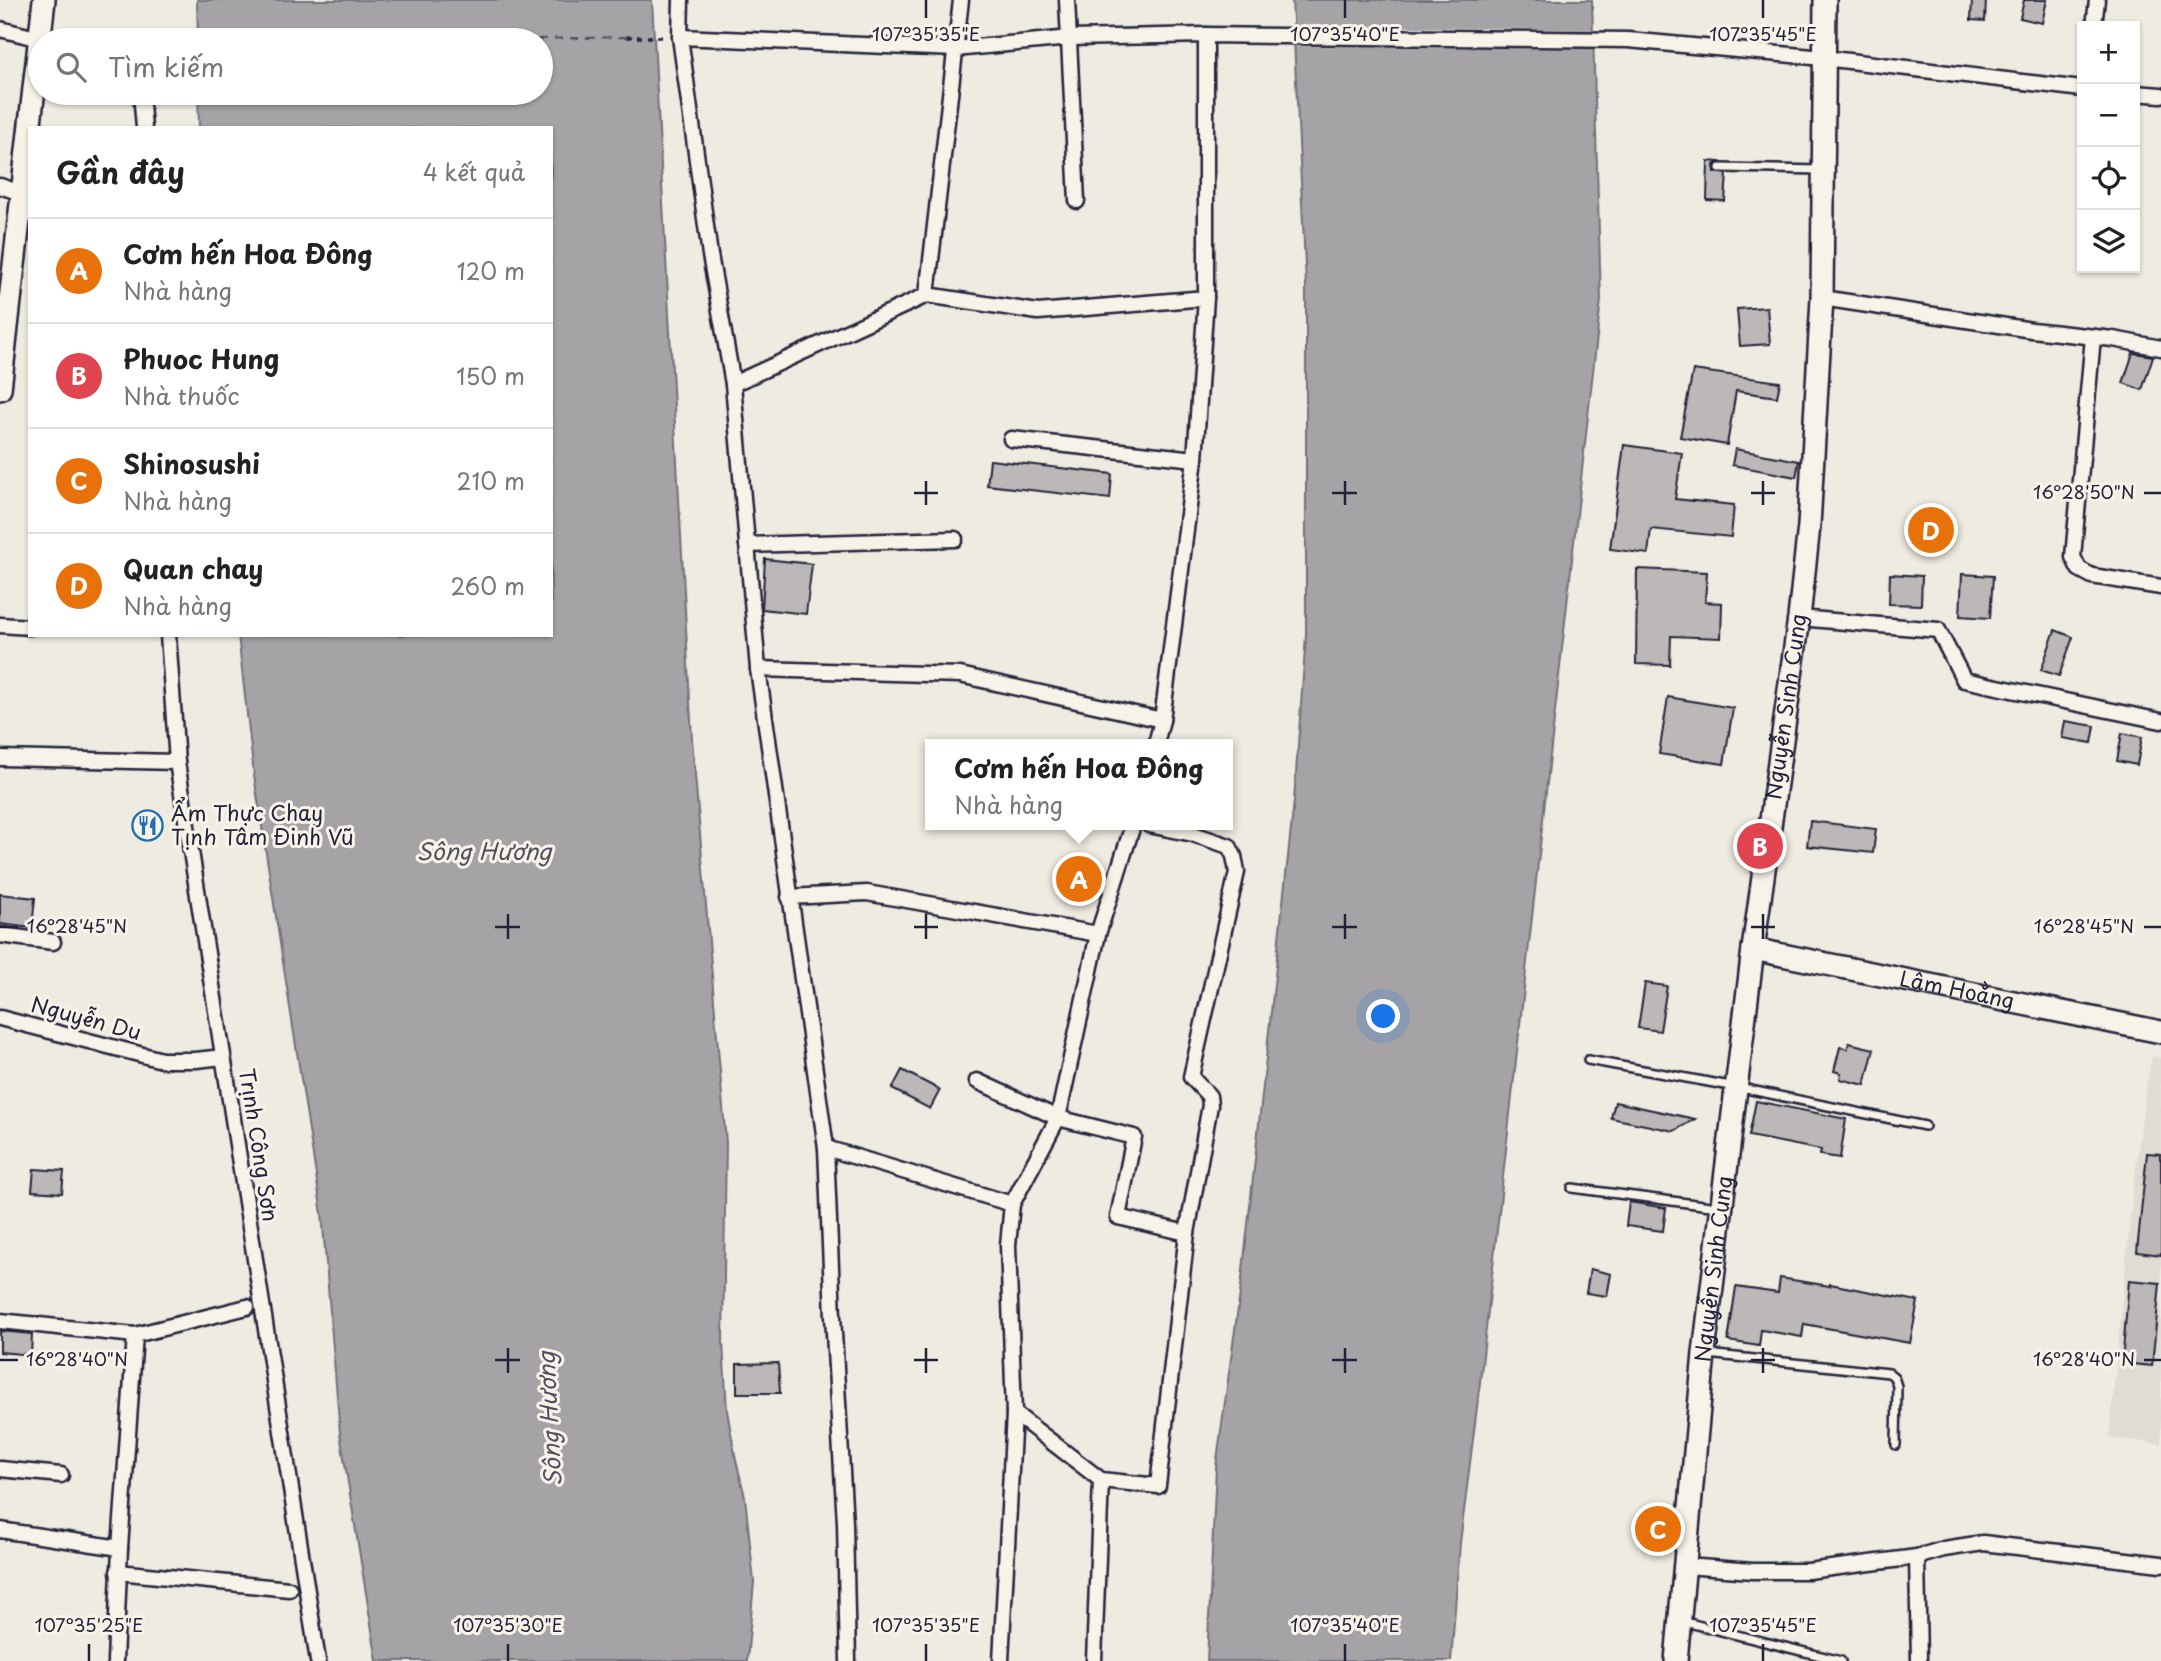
<!DOCTYPE html>
<html lang="vi">
<head>
<meta charset="utf-8">
<style>
	:root { --surface:#fff; --page:#f6f6f6; --text:#222; --muted:#767676; --line:#e0e0e0; --accent:#ea580c }
	body { margin:0; font-family:"Playpen Sans",sans-serif; background:var(--page); color:var(--text) }
	.controls { position:absolute; right:21px; top:21px; display:grid; overflow:hidden; border-radius:0px; box-shadow:0 2px 5px #0004 }
	.controls button { width:63px; height:63px; display:grid; place-items:center; padding:0; border:0; border-bottom:2px solid var(--line); background:var(--surface); color:var(--text); font:35px sans-serif }
	.you { position:absolute; left:1384px; top:1017px; width:24px; height:24px; margin:-18px; border:5px solid #fff; border-radius:50%; background:#1a73e8; box-shadow:0 0 0 10px #1a73e833 }
	.badge { display:grid; place-items:center; width:46px; height:46px; border-radius:50%; background:var(--accent); color:#fff; font-size:23px; font-weight:700 }
	.pin { position:absolute; translate:-50% -50%; border:4px solid #fff; box-shadow:0 2px 7px #0006 }
	.popup { position:absolute; left:925px; top:739px; width:308px; height:91px; box-sizing:border-box; display:grid; place-content:center; border-radius:0px; background:var(--surface); filter:drop-shadow(0 2px 5px #0005); font-size:23px; white-space:nowrap; color:var(--muted) }
	.popup b { font-size:26px; color:var(--text) }
	.popup::after { content:''; position:absolute; left:50%; top:100%; margin-left:-14px; border:14px solid transparent; border-top-color:var(--surface) }
	.list { margin:0; padding:0; list-style:none }
	h2 { display:flex; justify-content:space-between; align-items:center; height:91px; margin:0; padding:0 28px; font-size:30px }
	h2 small { font-size:23px; font-weight:400; color:var(--muted) }
	.list li { display:grid; grid-template-columns:46px 1fr auto; gap:21px; align-items:center; box-sizing:border-box; height:105px; padding:0 28px; border-top:2px solid var(--line) }
	.list b { display:block; font-size:26px; white-space:nowrap }
	.list p { margin:0; font-size:23px; white-space:nowrap; color:var(--muted) }
	.list em { font-size:23px; font-style:normal; color:var(--muted) }
	.icon { flex:none; width:38px; height:38px; fill:none; stroke:currentColor; stroke-width:2; stroke-linecap:round; stroke-linejoin:round }
	.map { position:relative; flex:none; width:2161px; height:1661px; overflow:hidden }
	.search { position:absolute; background:var(--surface); box-shadow:0 2px 5px #0004; left:28px; top:28px; width:525px; height:77px; display:flex; align-items:center; gap:18px; box-sizing:border-box; padding:0 24px; border-radius:38px; color:var(--muted); font-size:26px }
	.panel { position:absolute; background:var(--surface); box-shadow:0 2px 5px #0004; left:28px; top:126px; width:525px; height:511px; border-radius:0px }
	.map>svg:first-child { display:block }
</style>
</head>
<body>
<div class="map">
<svg width="2161" height="1661" viewBox="0 0 2161 1661">
	<rect width="100%" height="100%" fill="#eeebe1"/>
	<filter id="ink" filterUnits="userSpaceOnUse"><feTurbulence type="fractalNoise" baseFrequency=".0143" numOctaves="2"/><feDisplacementMap in="SourceGraphic" scale="14" xChannelSelector="R" yChannelSelector="G"/><feConvolveMatrix kernelMatrix="1 2 1 2 8 2 1 2 1" color-interpolation-filters="sRGB"/></filter>
	<g filter="url(#ink)">
		<polygon fill="#dfdcd4" points="2152,1056 2161,1058 2161,1444 2109,1438 2132,1199 2146,1087"/>
		<g fill="#a6a3a6" stroke="#716f7b" stroke-width="2">
			<polygon points="197,0 652,0 692,739 726,1143 723,1343 727,1411 736,1460 745,1497 754,1582 747,1661 377,1661 340,1433 322,1214 254,775 238,635 551,635 551,128 199,128 198,93 541,93 541,40 198,40"/>
			<polygon points="1292,0 1592,0 1601,300 1479,1391 1460,1543 1451,1661 1207,1661 1216,1467 1242,1279 1294,801 1306,635 1306,285"/>
		</g>
		<polygon fill="#eeebe1" points="1293,25 1593,30 1593,49 1294,46"/>
		<g fill="none" stroke-linecap="round" stroke-linejoin="round">
			<polyline stroke="#504f60" stroke-width="2" stroke-dasharray="9 7" stroke-linecap="butt" points="490,40 627,37"/>
		</g>
		<g fill="#bbb8b7" stroke="#22223b" stroke-width="2">
			<polygon points="1972,0 1986,0 1985,21 1971,20"/>
			<polygon points="2024,0 2047,0 2042,23 2020,18"/>
			<polygon points="1708,161 1719,162 1714,165 1715,172 1727,174 1725,201 1707,200"/>
			<polygon points="1767,307 1770,344 1740,346 1737,309"/>
			<polygon points="2133,353 2153,356 2142,390 2123,383"/>
			<polygon points="1693,370 1780,382 1777,397 1736,391 1727,445 1680,437"/>
			<polygon points="1624,445 1682,453 1675,499 1734,505 1731,537 1651,529 1648,554 1610,549"/>
			<polygon points="1735,449 1799,461 1796,477 1732,465"/>
			<polygon points="990,460 1112,474 1110,499 987,485"/>
			<polygon points="765,559 812,564 806,614 762,609"/>
			<polygon points="1637,569 1707,572 1705,602 1722,603 1721,638 1671,636 1670,665 1636,664"/>
			<polygon points="1890,574 1922,576 1921,605 1889,604"/>
			<polygon points="1962,574 1993,576 1990,618 1960,616"/>
			<polygon points="2055,630 2073,637 2059,676 2041,670"/>
			<polygon points="1668,697 1733,708 1724,764 1659,754"/>
			<polygon points="2065,721 2095,726 2092,743 2062,738"/>
			<polygon points="2122,733 2142,737 2137,765 2117,761"/>
			<polygon points="1810,821 1876,829 1873,853 1807,846"/>
			<polygon points="0,894 35,898 32,928 0,924"/>
			<polygon points="1645,983 1667,986 1660,1031 1638,1028"/>
			<polygon points="1849,1043 1874,1049 1865,1085 1840,1079 1841,1073 1834,1071 1840,1047 1847,1049"/>
			<polygon points="902,1070 940,1090 930,1109 892,1089"/>
			<polygon points="1756,1101 1846,1119 1840,1158 1820,1155 1821,1150 1749,1136"/>
			<polygon points="1615,1102 1695,1119 1674,1131 1611,1118"/>
			<polygon points="2147,1153 2161,1154 2161,1255 2137,1252"/>
			<polygon points="34,1169 64,1171 62,1193 32,1191"/>
			<polygon points="1629,1202 1666,1208 1663,1231 1626,1226"/>
			<polygon points="1590,1269 1611,1274 1607,1296 1586,1293"/>
			<polygon points="1780,1278 1830,1286 1830,1284 1918,1301 1910,1343 1804,1324 1802,1337 1761,1330 1759,1346 1728,1341 1736,1287 1778,1293"/>
			<polygon points="2129,1280 2160,1283 2152,1366 2122,1363"/>
			<polygon points="0,1331 32,1334 31,1355 0,1352"/>
			<polygon points="778,1363 780,1393 737,1393 737,1364"/>
		</g>
		<g fill="none" stroke-linecap="round" stroke-linejoin="round">
			<defs>
				<g id="lane">
					<polyline points="1720,168 1823,170"/>
					<polyline points="1588,1060 1736,1087 1925,1126"/>
					<polyline points="1572,1188 1718,1207"/>
					<polyline points="1707,1354 1889,1373 1894,1377 1897,1386 1896,1445"/>
					<polyline points="1681,1621 1841,1661"/>
				</g>
				<g id="street">
					<polyline points="681,0 680,37 710,255 733,384 758,669 826,1148 833,1316 845,1523 848,1661"/>
					<polyline points="1067,0 1077,201"/>
					<polyline points="2094,26 2097,0"/>
					<polyline points="0,29 40,39 67,40"/>
					<polyline points="680,37 955,49 1070,38 1206,35 1628,40 1824,58 2082,89"/>
					<polyline points="141,93 144,128"/>
					<polyline points="2135,93 2161,95"/>
					<polyline points="0,186 21,193"/>
					<polyline points="927,295 961,0"/>
					<polyline points="1822,298 2032,330 2113,339 2161,348"/>
					<polyline points="2093,337 2073,557 2079,569 2092,576 2161,587"/>
					<polyline points="733,384 927,295 1038,312 1206,298"/>
					<polyline points="1011,439 1195,459"/>
					<polyline points="747,545 955,539"/>
					<polyline points="1799,618 1938,630 1964,680 2161,721"/>
					<polyline points="0,625 30,627"/>
					<polyline points="168,635 177,762 318,1661"/>
					<polyline points="758,669 960,675 1162,720"/>
					<polyline points="1156,744 1162,720 1195,459 1206,298 1206,35"/>
					<polyline points="0,758 177,762"/>
					<polyline points="789,897 867,893 1098,934"/>
					<polyline points="0,935 53,942"/>
					<polyline points="0,1018 162,1060 196,1060 223,1057"/>
					<polyline points="977,1081 1058,1118 1134,1137 1118,1217 1187,1233"/>
					<polyline points="826,1148 1012,1204"/>
					<polyline points="0,1321 135,1335 247,1307"/>
					<polyline points="1014,1413 1101,1480 1158,1486 1187,1233 1210,1105 1209,1096 1191,1077 1237,872 1234,856 1229,846 1193,834 1149,825"/>
					<polyline points="0,1469 61,1475"/>
					<polyline points="0,1530 120,1548"/>
					<polyline points="1917,1557 1919,1661"/>
					<polyline points="1685,1566 1753,1571 1808,1571 1917,1557 1944,1549 1983,1543 2161,1564"/>
					<polyline points="118,1572 289,1589"/>
					<polyline points="115,1661 120,1548 135,1335"/>
					<polyline points="1001,1661 1014,1413 1008,1245 1012,1204 1058,1118 1098,934 1133,825"/>
					<polyline points="1094,1661 1101,1480"/>
				</g>
				<g id="secondary">
					<polyline points="0,389 44,0"/>
					<path id="s1" d="M1753,949L2161,1032"/>
					<path id="s2" d="M1676,1661L1704,1353L1753,949L1799,618L1809,526L1822,298L1825,0"/>
				</g>
			</defs>
			<use href="#lane" stroke="#22223b" stroke-width="12"/>
			<use href="#street" stroke="#22223b" stroke-width="19"/>
			<use href="#secondary" stroke="#22223b" stroke-width="26"/>
			<polyline stroke="#22223b" stroke-width="3.5" stroke-dasharray="5 5" stroke-linecap="butt" points="627,37 664,37"/>
			<use href="#lane" stroke="#f7f3e8" stroke-width="7"/>
			<use href="#street" stroke="#f7f3e8" stroke-width="14"/>
			<use href="#secondary" stroke="#f7f3e8" stroke-width="21"/>
		</g>
	</g>
	<path fill="none" stroke="#22223b" stroke-width="2.5" d="M926,0V18M1345,0V18M1763,0V18M926,481V505M1345,481V505M1763,481V505M914,493H938M1332,493H1357M1751,493H1775M2144,493H2161M508,914V939M926,914V939M1345,914V939M1763,914V939M0,927H18M495,927H520M914,927H938M1332,927H1357M1751,927H1775M2144,927H2161M508,1348V1373M926,1348V1373M1345,1348V1373M1763,1348V1373M0,1360H18M495,1360H520M914,1360H938M1332,1360H1357M1751,1360H1775M2144,1360H2161M89,1644V1661M508,1644V1661M926,1644V1661M1345,1644V1661M1763,1644V1661"/>
	<defs>
		<symbol id="restaurant-ring" viewBox="-11 -11 22 22"><circle r="9.5" fill="#f7f3e8" stroke="#1f6fb2" stroke-width="1.5"/><path d="M-5-6h1v4h1v-4h1v4h1v-4h1v5L-1.5 .5V6h-2V.5L-5-1ZM5-6V6H3V1.5H1.5Q1.5-4 5-6Z" fill="#1f6fb2"/></symbol>
	</defs>
	<g fill-rule="evenodd">
		<use href="#restaurant-ring" x="130" y="808" width="35" height="35"/>
	</g>
	<g text-anchor="middle" stroke-width="6" stroke-linejoin="round" paint-order="stroke">
		<g font-size="21" fill="#22223b" stroke="#f7f3e8">
			<text dy="7" stroke="none"><textPath href="#s2" startOffset="961">Nguyễn Sinh Cung</textPath></text>
			<text dy="7" stroke="none"><textPath href="#s1" startOffset="208">Lâm Hoằng</textPath></text>
			<text transform="translate(86 1019) rotate(15)" y="7">Nguyễn Du</text>
			<text transform="translate(258 1145) rotate(81)" y="7">Trịnh Công Sơn</text>
			<text dy="7" stroke="none"><textPath href="#s2" startOffset="394">Nguyễn Sinh Cung</textPath></text>
		</g>
		<g font-size="21" fill="#22223b" stroke="#f7f3e8" text-anchor="start">
			<text x="171" y="821">Ẩm Thực Chay<tspan x="171" dy="24">Tịnh Tâm Đinh Vũ</tspan></text>
		</g>
		<g font-size="23" font-style="italic" fill="#504f60" stroke="#f7f3e8">
			<text x="484" y="860">Sông Hương</text>
			<text transform="translate(550 1419) rotate(-93)" y="8">Sông Hương</text>
		</g>
	</g>
	<g font-size="18" text-anchor="middle" fill="#22223b" stroke="#f7f3e8" stroke-width="6" stroke-linejoin="round" paint-order="stroke">
		<text x="926" y="41">107°35'35"E</text>
		<text x="1345" y="41">107°35'40"E</text>
		<text x="1763" y="41">107°35'45"E</text>
		<text x="2084" y="499">16°28'50"N</text>
		<text x="77" y="933">16°28'45"N</text>
		<text x="2084" y="933">16°28'45"N</text>
		<text x="77" y="1366">16°28'40"N</text>
		<text x="2084" y="1366">16°28'40"N</text>
		<text x="89" y="1632">107°35'25"E</text>
		<text x="508" y="1632">107°35'30"E</text>
		<text x="926" y="1632">107°35'35"E</text>
		<text x="1345" y="1632">107°35'40"E</text>
		<text x="1763" y="1632">107°35'45"E</text>
	</g>
</svg>
<div class="controls">
<button>+</button>
<button>−</button>
<button><svg class="icon" aria-label="locate" viewBox="0 0 24 24"><circle cx="12" cy="12" r="6"/><path d="M12 2v4M12 18v4M2 12h4M18 12h4"/></svg></button>
<button><svg class="icon" aria-label="layers" viewBox="0 0 24 24"><path d="M12 4l9 5-9 5-9-5zM3 14l9 5 9-5"/></svg></button>
</div>
<div class="you"></div>
<div class="pin badge" style="left:1079px;top:879px;background:#e8710a">A</div>
<div class="popup"><b>Cơm hến Hoa Đông</b>Nhà hàng</div>
<div class="pin badge" style="left:1760px;top:846px;background:#e0444e">B</div>
<div class="pin badge" style="left:1658px;top:1529px;background:#e8710a">C</div>
<div class="pin badge" style="left:1931px;top:530px;background:#e8710a">D</div>
<div class="search"><svg class="icon" aria-label="search" viewBox="0 0 24 24"><circle cx="10" cy="10" r="6"/><path d="M15 15l6 6"/></svg>Tìm kiếm</div>
<section class="panel">
<h2>Gần đây<small>4 kết quả</small></h2>
<ul class="list">
<li><span class="badge" style="background:#e8710a">A</span><div><b>Cơm hến Hoa Đông</b><p>Nhà hàng</p></div><em>120 m</em></li>
<li><span class="badge" style="background:#e0444e">B</span><div><b>Phuoc Hung</b><p>Nhà thuốc</p></div><em>150 m</em></li>
<li><span class="badge" style="background:#e8710a">C</span><div><b>Shinosushi</b><p>Nhà hàng</p></div><em>210 m</em></li>
<li><span class="badge" style="background:#e8710a">D</span><div><b>Quan chay</b><p>Nhà hàng</p></div><em>260 m</em></li>
</ul>
</section>
</div>
</body>
</html>
